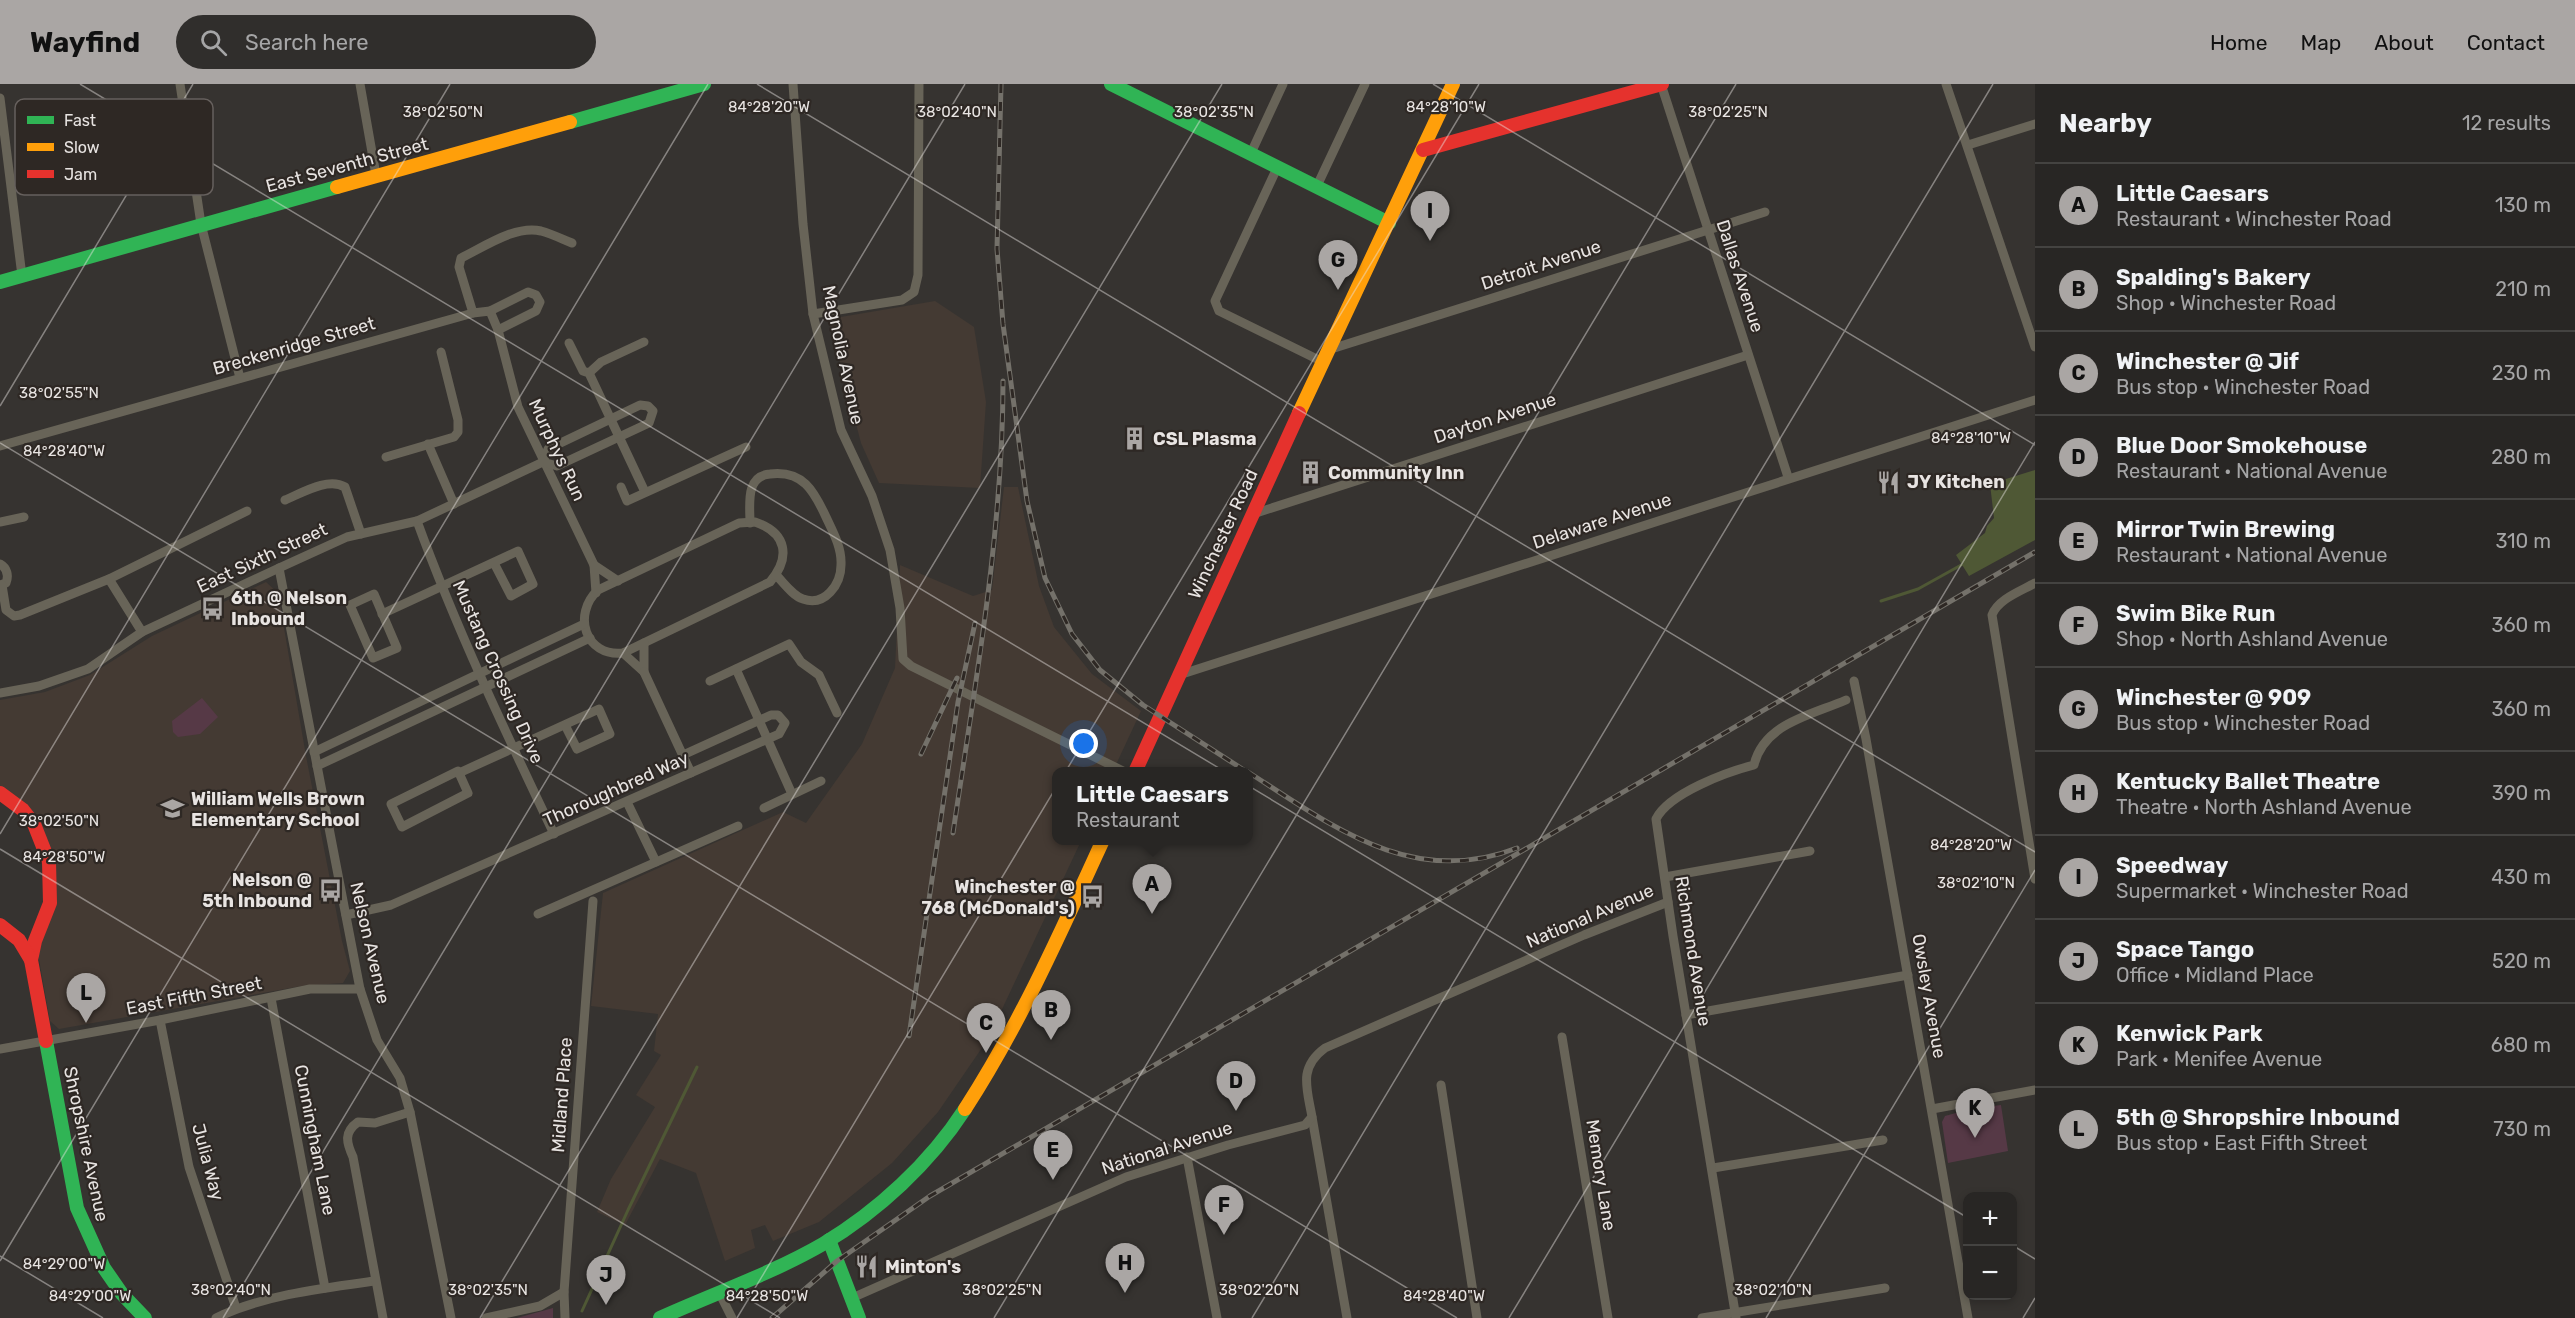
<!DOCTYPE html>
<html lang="en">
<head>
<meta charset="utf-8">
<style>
	:root { --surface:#282624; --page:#302e2c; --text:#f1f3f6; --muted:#a5a5a6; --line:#444341; --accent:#aaa6a4 }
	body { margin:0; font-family:Rubik,sans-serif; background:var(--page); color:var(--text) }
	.controls { position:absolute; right:18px; bottom:18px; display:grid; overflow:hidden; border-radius:12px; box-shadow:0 3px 9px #0003 }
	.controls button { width:54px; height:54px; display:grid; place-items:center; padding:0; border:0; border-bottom:2px solid var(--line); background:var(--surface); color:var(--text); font:30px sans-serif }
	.you { position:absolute; left:1084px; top:660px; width:21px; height:21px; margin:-15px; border:4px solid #fff; border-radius:50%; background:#1a73e8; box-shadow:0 0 0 9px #1a73e833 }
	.badge { display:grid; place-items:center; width:39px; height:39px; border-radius:50%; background:var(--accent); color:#111; font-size:20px; font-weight:700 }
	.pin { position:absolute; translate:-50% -50px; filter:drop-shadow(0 2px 3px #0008) }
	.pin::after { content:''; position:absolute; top:32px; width:21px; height:18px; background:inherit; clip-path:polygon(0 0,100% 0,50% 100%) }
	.popup { position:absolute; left:1052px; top:683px; width:201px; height:78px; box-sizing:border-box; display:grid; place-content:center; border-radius:12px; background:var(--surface); filter:drop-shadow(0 2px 4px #0005); font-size:20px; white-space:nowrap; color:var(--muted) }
	.popup b { font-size:22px; color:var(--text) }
	.popup::after { content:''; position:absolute; left:50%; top:100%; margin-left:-12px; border:12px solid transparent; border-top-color:var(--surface) }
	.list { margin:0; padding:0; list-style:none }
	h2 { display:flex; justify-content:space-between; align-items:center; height:78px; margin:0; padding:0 24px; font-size:26px }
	h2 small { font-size:20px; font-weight:400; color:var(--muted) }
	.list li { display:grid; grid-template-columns:39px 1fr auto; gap:18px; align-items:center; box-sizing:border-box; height:84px; padding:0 24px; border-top:2px solid var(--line) }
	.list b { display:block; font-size:22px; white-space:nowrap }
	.list p { margin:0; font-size:20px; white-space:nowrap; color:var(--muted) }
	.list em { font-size:20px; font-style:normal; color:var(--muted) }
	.icon { flex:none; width:33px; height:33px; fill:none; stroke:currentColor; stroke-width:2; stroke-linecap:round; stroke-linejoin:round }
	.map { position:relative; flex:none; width:2035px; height:1234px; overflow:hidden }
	header { display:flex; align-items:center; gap:36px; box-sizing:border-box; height:84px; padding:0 30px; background:var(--accent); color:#111 }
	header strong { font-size:28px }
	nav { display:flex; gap:33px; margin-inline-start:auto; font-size:21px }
	.search { width:420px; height:54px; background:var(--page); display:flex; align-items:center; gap:15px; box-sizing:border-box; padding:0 21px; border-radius:33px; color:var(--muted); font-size:22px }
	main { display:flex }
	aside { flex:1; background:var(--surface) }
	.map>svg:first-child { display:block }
</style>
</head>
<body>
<header>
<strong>Wayfind</strong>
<div class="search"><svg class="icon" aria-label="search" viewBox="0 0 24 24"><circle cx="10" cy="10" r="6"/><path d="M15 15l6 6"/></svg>Search here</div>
<nav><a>Home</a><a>Map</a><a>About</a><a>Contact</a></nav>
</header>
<main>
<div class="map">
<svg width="2035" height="1234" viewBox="0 0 2035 1234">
	<rect width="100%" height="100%" fill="#363330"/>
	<g fill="#443a33">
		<polygon points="935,217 974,243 986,318 980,404 879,399 861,359 829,235"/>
		<polygon points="1004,403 1018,403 1039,502 1054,543 1092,590 1141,627 1113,687 1056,688 1056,756 1081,757 988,955 938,1028 892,1079 819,1138 773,1157 765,1141 751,1146 755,1164 725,1177 696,1089 660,1075 625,1141 597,1128 611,1095 655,1023 636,1011 661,971 654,967 658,930 591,922 603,809 783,728 806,739 862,660 895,584 900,481 973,512 992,506"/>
		<polygon points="266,498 278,509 306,672 342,857 350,887 343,899 302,902 59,945 50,937 37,864 52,772 0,702 0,616 45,608 90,591 152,552"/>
	</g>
	<g fill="#563946">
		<polygon points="202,614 218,633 200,650 178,653 173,648 172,637"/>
		<polygon points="2001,1021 2008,1067 1948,1079 1942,1038 1945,1032 1970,1025"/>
		<polygon points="553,1224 553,1234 517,1234"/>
	</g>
	<polygon fill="#4f5835" points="2035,386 2035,456 1969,492 1956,471 1985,449 1987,442 1994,434 1990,400"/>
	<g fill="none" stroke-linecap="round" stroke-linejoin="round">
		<g stroke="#4f5835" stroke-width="3">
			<polyline points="1881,517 1918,505 1963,480"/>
			<polyline points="582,1227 628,1126 697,983"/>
		</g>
		<g stroke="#686458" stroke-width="9">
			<polyline points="180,0 201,140 240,294"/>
			<polyline points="360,0 376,91"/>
			<polyline points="793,0 803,140 813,230 841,346 872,412 890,466 900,524 903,575 911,582 1125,688"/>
			<polyline points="1661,0 1788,393"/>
			<polyline points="1946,0 2035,263"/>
			<polyline points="0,14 22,192"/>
			<polyline points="1968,61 2035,40"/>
			<polyline points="1251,69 1283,0"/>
			<polyline points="1277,84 1215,217 1219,227 1323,278"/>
			<polyline points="1316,104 1365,0"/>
			<polyline points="490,227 498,246 518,323 594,481"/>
			<path d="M473,229L459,183L461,174C484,163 515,141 541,147C552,150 562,155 572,159"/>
			<polyline points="813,230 902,216 914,208 918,191 919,0"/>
			<polyline points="569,259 583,287 589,289 645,408"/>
			<polyline points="1328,266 1765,128"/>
			<polyline points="589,289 601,278 644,258"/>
			<polyline points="428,360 454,420"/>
			<polyline points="0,362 473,229 490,227 528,208 536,211 540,218 536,227 498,246"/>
			<polyline points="386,373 454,353 458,348 458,336 441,268"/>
			<polyline points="621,403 627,417 746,363"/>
			<path d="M285,416C302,409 328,393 345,403L361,450"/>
			<polyline points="1253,430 1748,271"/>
			<path d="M417,437C456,544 505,647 554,750"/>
			<polyline points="0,438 24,433"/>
			<path d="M755,438C787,449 791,473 770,498L623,569C585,573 572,530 598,506L739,439Z"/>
			<path d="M750,439C750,421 745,392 770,390C803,386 814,407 826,433C833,448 842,464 841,481C841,500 825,523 803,515C793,512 784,499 776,491"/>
			<path d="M0,480C7,484 9,491 6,499L0,501"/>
			<polyline points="279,484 360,905 377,956 400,994 410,1028 451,1234"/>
			<polyline points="109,495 142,548"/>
			<path d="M2035,499C2021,507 1998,515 1992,531L2035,795"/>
			<polyline points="2,501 6,526 14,532 20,531 109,495 247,427"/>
			<polyline points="596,509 594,481 618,497"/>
			<polygon points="374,510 397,564 373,574 350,521"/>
			<polyline points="382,530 518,467 533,500 511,512 494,479"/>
			<polyline points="623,569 644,588 644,559"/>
			<polyline points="736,585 792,710"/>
			<polyline points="644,588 691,689"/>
			<polyline points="1179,591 2035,316"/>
			<polyline points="710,597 789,560 801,578 819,591 837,629"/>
			<polyline points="1854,597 1866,655 1968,1234"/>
			<polyline points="0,609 39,602 88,585 142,548 279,484 347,453 417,437 543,378 557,382 649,339 653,327 648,322 640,321 548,365 543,378"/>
			<polyline points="314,668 584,540"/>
			<polyline points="317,682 590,554"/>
			<polyline points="459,689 468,709 402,743 391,720 458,687 459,689 599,625 610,650 577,665 565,641"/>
			<polyline points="627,718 656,778"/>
			<polyline points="764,724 821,697"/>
			<polyline points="1665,793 1810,767"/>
			<polyline points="538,830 738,742"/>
			<polyline points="346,831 391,821 779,650 785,639 778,631 771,631 683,671"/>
			<polyline points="271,914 325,1204"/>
			<polyline points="1686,931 1908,891"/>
			<polyline points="160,936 189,1083 236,1224"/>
			<polyline points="1562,953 1608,1234"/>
			<polyline points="0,965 160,936 310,905 360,905"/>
			<polyline points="1441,1001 1477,1234"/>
			<polyline points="1932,1025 2035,1006"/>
			<polyline points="1312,1033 1347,1234"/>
			<polyline points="1187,1073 1217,1234"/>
			<polyline points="1713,1084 1883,1056"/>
			<polyline points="719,1208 732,1234"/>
			<path d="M852,1214L1126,1093L1228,1061L1305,1041L1312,1033C1307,1004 1298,984 1325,964L1584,851L1668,818"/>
			<path d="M216,1234C263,1211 324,1204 375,1197"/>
			<path d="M383,1234L353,1073C346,1058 344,1048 358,1038L375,1039L410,1028"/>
			<polyline points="486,1234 540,1222 564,1208"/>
			<polyline points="565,1234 564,1208 593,817"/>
			<polyline points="1702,1234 1885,1204"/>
			<path d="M1736,1234L1673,852L1656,735C1669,709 1727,688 1754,681C1764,639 1812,631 1846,616"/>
		</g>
		<g stroke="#30b455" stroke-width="14">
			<polyline points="1111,0 1389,139"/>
			<polyline points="570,38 704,0"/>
			<polyline points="0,198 337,103"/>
			<polyline points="46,957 77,1124 104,1184 122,1210 145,1234"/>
			<polyline points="829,1156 859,1234"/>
			<path d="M660,1234C713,1210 773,1189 823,1160C878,1127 930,1079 965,1025"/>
		</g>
		<g stroke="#ff9f0a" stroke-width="14">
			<polyline points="337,103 570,38"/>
			<polyline points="1299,329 1453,0"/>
			<path d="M965,1025C1020,940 1061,848 1103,756"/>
		</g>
		<g stroke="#e5322d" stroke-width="14">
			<polyline points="1423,66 1662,0"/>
			<polyline points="1135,688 1299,329"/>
			<polyline points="0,709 23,726 34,740 49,778 50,819 35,857 31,876 46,957"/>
			<polyline points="0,841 19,856 31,876"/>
		</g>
		<defs>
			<g id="rail">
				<polyline points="1001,0 997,165 1003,240 1027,417 1045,494 1072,550 1100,586 1143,621 1247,688"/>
				<polyline points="921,670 957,594"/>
				<path d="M1248,688C1331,741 1412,805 1517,764"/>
				<path d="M953,749C975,600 1003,448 1003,297"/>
				<polyline points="909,952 958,618 975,539"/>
				<polyline points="772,1234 837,1177 930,1112 2035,468"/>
			</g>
		</defs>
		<use href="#rail" stroke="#74716a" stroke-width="5"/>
		<use href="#rail" stroke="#2e2824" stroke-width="3" stroke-dasharray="9" stroke-linecap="butt"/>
	</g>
	<path fill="none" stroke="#e8e4e2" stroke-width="1.5" stroke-opacity="0.45" d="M80,0L1968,1134M757,0L2035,768M1433,0L2035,361M0,322L193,0M0,359L1457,1234M0,750L450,0M0,765L780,1234M2012,1161L2035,1175M0,1172L103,1234M0,1177L708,0M223,1234L965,0M480,1234L1222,0M737,1234L1479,0M994,1234L1736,0M1252,1234L1993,0M1509,1234L2035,358M1766,1234L2035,786M2023,1234L2035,1214"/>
	<defs>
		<symbol id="building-bare" viewBox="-9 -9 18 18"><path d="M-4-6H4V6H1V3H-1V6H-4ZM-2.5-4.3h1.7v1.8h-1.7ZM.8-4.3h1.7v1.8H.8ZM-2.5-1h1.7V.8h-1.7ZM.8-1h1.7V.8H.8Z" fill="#aaa6a4" stroke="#2e2824" stroke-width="2.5" paint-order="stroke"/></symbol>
		<symbol id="restaurant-bare" viewBox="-9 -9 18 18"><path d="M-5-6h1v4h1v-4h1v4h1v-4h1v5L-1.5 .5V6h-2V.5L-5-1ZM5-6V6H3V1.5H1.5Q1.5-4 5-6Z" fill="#aaa6a4" stroke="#2e2824" stroke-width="2.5" paint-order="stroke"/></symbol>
		<symbol id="bus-bare" viewBox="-9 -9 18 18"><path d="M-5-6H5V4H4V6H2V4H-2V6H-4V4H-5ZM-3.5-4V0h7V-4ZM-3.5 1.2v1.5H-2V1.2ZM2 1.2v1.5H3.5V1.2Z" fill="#aaa6a4" stroke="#2e2824" stroke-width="2.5" paint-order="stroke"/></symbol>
		<symbol id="school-bare" viewBox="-9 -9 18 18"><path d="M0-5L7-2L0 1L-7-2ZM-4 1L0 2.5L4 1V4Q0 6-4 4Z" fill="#aaa6a4" stroke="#2e2824" stroke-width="2.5" paint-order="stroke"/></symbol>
	</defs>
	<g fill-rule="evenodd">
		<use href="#building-bare" x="1118" y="338" width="33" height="33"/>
		<use href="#building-bare" x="1294" y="372" width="33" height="33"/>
		<use href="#restaurant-bare" x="1872" y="382" width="33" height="33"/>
		<use href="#bus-bare" x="196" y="508" width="33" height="33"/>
		<use href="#school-bare" x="156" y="708" width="33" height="33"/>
		<use href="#bus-bare" x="314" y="790" width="33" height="33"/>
		<use href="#bus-bare" x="1076" y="796" width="33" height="33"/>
		<use href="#restaurant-bare" x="850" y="1166" width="33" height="33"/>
	</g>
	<g text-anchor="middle" stroke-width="4.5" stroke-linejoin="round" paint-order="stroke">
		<g font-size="18" fill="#e8e4e2" stroke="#2e2824">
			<text transform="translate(347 81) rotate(-15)" y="6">East Seventh Street</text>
			<text transform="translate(1541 181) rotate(-18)" y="6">Detroit Avenue</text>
			<text transform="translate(1740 192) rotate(72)" y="6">Dallas Avenue</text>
			<text transform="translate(294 262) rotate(-16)" y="6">Breckenridge Street</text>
			<text transform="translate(843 271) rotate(78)" y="6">Magnolia Avenue</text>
			<text transform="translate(1495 334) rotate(-18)" y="6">Dayton Avenue</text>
			<text transform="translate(557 366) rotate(65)" y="6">Murphys Run</text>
			<text transform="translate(1602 437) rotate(-18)" y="6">Delaware Avenue</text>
			<text transform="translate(1223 450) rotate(-65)" y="6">Winchester Road</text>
			<text transform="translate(262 474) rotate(-25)" y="6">East Sixth Street</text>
			<text transform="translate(498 588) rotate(66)" y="6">Mustang Crossing Drive</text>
			<text transform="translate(616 705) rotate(-24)" y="6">Thoroughbred Way</text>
			<text transform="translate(1590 832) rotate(-23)" y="6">National Avenue</text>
			<text transform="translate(370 859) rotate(77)" y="6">Nelson Avenue</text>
			<text transform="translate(1693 867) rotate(81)" y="6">Richmond Avenue</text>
			<text transform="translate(194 912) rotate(-11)" y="6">East Fifth Street</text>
			<text transform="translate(1929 912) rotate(80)" y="6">Owsley Avenue</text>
			<text transform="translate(562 1011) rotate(-86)" y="6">Midland Place</text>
			<text transform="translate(315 1056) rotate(79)" y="6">Cunningham Lane</text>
			<text transform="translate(86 1060) rotate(78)" y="6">Shropshire Avenue</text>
			<text transform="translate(1167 1064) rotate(-18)" y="6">National Avenue</text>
			<text transform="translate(208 1078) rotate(75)" y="6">Julia Way</text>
			<text transform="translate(1601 1091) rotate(81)" y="6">Memory Lane</text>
		</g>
		<g font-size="18" font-weight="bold" fill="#e8e4e2" stroke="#2e2824" text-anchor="start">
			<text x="1153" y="361">CSL Plasma</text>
			<text x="1328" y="395">Community Inn</text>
			<text x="1907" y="404">JY Kitchen</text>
			<text x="231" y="520">6th @ Nelson<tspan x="231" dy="21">Inbound</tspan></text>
			<text x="191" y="721">William Wells Brown<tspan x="191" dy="21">Elementary School</tspan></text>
			<text x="312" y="802" text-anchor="end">Nelson @<tspan x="312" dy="21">5th Inbound</tspan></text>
			<text x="1075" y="809" text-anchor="end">Winchester @<tspan x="1075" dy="21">768 (McDonald's)</tspan></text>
			<text x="885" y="1189">Minton's</text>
		</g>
	</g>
	<rect x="15" y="15" width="198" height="96" rx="9" fill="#2e2824" stroke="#66605d" stroke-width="1.5"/>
	<rect x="27" y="32" width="27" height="8" fill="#30b455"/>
	<rect x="27" y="59" width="27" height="8" fill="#ff9f0a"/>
	<rect x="27" y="86" width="27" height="8" fill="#e5322d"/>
	<g font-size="16" fill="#e8e4e2">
		<text x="64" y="42">Fast</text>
		<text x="64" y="69">Slow</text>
		<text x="64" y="96">Jam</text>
	</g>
	<g font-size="15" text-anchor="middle" fill="#e8e4e2" stroke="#2e2824" stroke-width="4.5" stroke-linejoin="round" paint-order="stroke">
		<text x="769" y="28">84°28'20"W</text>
		<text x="1446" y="28">84°28'10"W</text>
		<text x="443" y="33">38°02'50"N</text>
		<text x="957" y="33">38°02'40"N</text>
		<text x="1214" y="33">38°02'35"N</text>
		<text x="1728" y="33">38°02'25"N</text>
		<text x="59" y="314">38°02'55"N</text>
		<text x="1971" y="359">84°28'10"W</text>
		<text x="64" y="372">84°28'40"W</text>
		<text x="59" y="742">38°02'50"N</text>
		<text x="1971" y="766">84°28'20"W</text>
		<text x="64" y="778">84°28'50"W</text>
		<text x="1976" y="804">38°02'10"N</text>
		<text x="64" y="1185">84°29'00"W</text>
		<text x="231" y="1211">38°02'40"N</text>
		<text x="488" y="1211">38°02'35"N</text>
		<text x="1002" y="1211">38°02'25"N</text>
		<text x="1259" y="1211">38°02'20"N</text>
		<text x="1773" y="1211">38°02'10"N</text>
		<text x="90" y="1217">84°29'00"W</text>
		<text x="767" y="1217">84°28'50"W</text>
		<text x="1444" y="1217">84°28'40"W</text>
	</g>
</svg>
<div class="controls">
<button>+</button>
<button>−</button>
</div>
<div class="you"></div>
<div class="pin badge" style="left:1152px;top:830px">A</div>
<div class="popup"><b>Little Caesars</b>Restaurant</div>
<div class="pin badge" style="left:1051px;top:956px">B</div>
<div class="pin badge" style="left:986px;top:969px">C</div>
<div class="pin badge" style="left:1236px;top:1027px">D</div>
<div class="pin badge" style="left:1053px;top:1096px">E</div>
<div class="pin badge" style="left:1224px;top:1151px">F</div>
<div class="pin badge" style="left:1338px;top:206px">G</div>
<div class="pin badge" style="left:1125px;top:1209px">H</div>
<div class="pin badge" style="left:1430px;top:157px">I</div>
<div class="pin badge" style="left:606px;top:1221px">J</div>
<div class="pin badge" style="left:1975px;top:1054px">K</div>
<div class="pin badge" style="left:86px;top:939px">L</div>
</div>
<aside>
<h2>Nearby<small>12 results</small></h2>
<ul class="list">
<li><span class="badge">A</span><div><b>Little Caesars</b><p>Restaurant · Winchester Road</p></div><em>130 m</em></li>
<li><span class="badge">B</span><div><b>Spalding's Bakery</b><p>Shop · Winchester Road</p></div><em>210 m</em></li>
<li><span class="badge">C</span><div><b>Winchester @ Jif</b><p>Bus stop · Winchester Road</p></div><em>230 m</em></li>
<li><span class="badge">D</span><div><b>Blue Door Smokehouse</b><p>Restaurant · National Avenue</p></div><em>280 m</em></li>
<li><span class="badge">E</span><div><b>Mirror Twin Brewing</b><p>Restaurant · National Avenue</p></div><em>310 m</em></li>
<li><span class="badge">F</span><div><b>Swim Bike Run</b><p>Shop · North Ashland Avenue</p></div><em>360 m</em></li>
<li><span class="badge">G</span><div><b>Winchester @ 909</b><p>Bus stop · Winchester Road</p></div><em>360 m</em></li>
<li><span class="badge">H</span><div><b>Kentucky Ballet Theatre</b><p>Theatre · North Ashland Avenue</p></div><em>390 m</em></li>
<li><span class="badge">I</span><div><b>Speedway</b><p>Supermarket · Winchester Road</p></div><em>430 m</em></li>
<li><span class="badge">J</span><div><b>Space Tango</b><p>Office · Midland Place</p></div><em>520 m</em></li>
<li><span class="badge">K</span><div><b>Kenwick Park</b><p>Park · Menifee Avenue</p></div><em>680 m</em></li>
<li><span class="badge">L</span><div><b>5th @ Shropshire Inbound</b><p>Bus stop · East Fifth Street</p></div><em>730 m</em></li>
</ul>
</aside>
</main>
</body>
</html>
